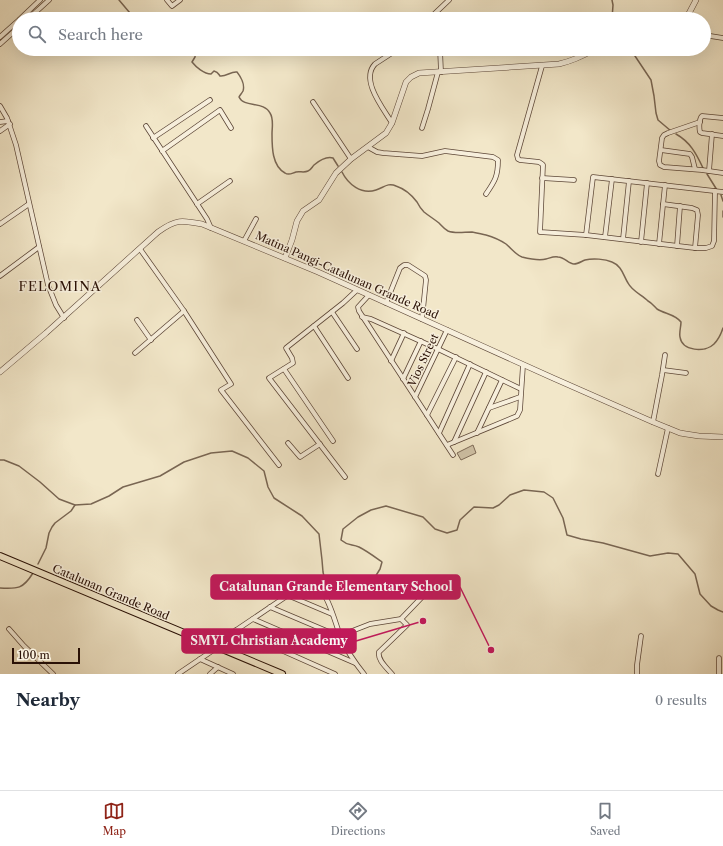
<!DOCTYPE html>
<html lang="en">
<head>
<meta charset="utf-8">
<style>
	:root { --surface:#fff; --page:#f2f2f3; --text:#1f2937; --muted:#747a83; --line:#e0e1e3; --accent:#8f2418 }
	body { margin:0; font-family:"Libre Caslon Text",serif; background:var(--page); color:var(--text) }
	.scale { position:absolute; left:12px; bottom:10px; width:68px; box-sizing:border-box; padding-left:4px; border:2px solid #2a1106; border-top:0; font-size:11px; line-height:14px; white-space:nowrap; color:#2a1106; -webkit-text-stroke:3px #f7efdc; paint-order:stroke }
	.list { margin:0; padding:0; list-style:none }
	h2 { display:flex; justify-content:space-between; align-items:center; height:52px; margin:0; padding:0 16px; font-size:17px }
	h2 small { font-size:13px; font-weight:400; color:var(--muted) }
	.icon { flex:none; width:22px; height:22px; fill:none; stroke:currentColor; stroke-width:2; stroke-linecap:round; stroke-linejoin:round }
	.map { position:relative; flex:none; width:723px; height:674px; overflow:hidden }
	.search { position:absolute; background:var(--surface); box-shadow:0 4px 16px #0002; left:12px; right:12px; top:12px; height:44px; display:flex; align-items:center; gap:10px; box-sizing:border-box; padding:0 14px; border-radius:22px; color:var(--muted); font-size:15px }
	.sheet { height:116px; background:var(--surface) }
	nav { display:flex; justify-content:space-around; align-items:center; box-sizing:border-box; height:56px; border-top:1px solid var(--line); background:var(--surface); font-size:11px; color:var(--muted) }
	nav a { display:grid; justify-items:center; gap:2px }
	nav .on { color:var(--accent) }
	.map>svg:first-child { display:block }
</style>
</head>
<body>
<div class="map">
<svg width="723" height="674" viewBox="0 0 723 674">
	<rect width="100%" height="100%" fill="#f2e7c9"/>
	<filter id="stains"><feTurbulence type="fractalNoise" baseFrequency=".005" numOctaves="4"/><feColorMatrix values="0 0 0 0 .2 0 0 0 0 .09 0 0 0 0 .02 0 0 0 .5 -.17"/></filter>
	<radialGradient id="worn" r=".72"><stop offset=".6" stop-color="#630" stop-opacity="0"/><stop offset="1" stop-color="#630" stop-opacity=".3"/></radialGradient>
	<polygon fill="#d0c3a8" stroke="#7d6a57" points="473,445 476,453 461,460 457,453"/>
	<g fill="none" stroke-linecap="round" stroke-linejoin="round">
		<g stroke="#796653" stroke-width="1.5">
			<polyline points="119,0 135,19"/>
			<polyline points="612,0 613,5 612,19"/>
			<path d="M196,49L195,57L192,62C196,67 204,74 211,74L214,71C218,72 218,73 220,76C226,77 231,71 237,72C241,77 245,85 243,91C242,93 240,95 239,97C244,108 264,101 270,113C274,119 272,127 272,134C272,147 272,166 285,173C289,176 292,173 296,172C300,171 304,173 308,171C311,170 312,167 314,165C320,160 326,156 333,158L338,166"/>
			<path d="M614,49L617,51C622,51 627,47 631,50L651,80L654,96L656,113L658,120L671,131"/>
			<path d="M676,134C690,142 696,153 703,168"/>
			<path d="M342,172C348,184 361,195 376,190C383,188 388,182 396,186C405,189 411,194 417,202C419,206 421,209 424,212C429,216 434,219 439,223C442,226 444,229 448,231C455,234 464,232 472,232C477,233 482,234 486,235C493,237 500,240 506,244C511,248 516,255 522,257C530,259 539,261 546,259C550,258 554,256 558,257C565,257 568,264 574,264C578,264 582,261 585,260C593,258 605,259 612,262C622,266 623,275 628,283C632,291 642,295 648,301C652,303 654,306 657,309C665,314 675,314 681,322C681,327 679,332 680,337C682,351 705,353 714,344C718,340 721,334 723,328"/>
			<polyline points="707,174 717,190"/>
			<polyline points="721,195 723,201"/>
			<polyline points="723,211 723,217"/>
			<path d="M0,460H4L19,466L40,482L59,499L75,505L91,504L109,496L123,487L160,476L184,462L211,453L232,451L248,458L264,471L268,487L274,498L302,516L319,534L322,560L323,572L325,581L337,588L351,590L362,587L372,582L380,569L382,562C375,557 367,551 359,547C351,544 348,546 341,540L343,529L358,517L371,510L386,506L423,517L435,529L447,533L457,530L460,520L474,507L493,508L499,505L510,495L524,490L544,492L553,498L563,518L567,535L581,539L603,543L650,556L668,553L678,554L695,574L700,594L711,606L718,610L723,612"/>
			<polyline points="38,564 46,548 49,533 52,527 55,523 71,511 75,505"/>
			<path d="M0,588C18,589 23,589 33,573"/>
		</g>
		<defs>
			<g id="minor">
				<polyline points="167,0 172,6 180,0"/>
				<polyline points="20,19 40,0"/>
				<polyline points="28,19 49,0"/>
				<polyline points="429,19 449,0"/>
				<polyline points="704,35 723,38"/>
				<polyline points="0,37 19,20"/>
				<polyline points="0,44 19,27"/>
				<polyline points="440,49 441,72"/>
				<polyline points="542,66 517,155 518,159 520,160 539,162 542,164 543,165 540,232 586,235 695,248 706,248 712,246 714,241 715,191"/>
				<polyline points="313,102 351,159"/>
				<polyline points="0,106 7,118 16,145 48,285 56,305 64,318"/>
				<path d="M723,118L702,116C699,119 699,128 700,132L702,133L723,136"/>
				<polyline points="0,122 8,121"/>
				<polyline points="700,122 668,133 664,135 662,138 659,161 660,165 664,167 702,170 723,173"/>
				<path d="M392,123C383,108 360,80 375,64L398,49"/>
				<polyline points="146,126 207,219 211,228"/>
				<polyline points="422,128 428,109 438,72"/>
				<polyline points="0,131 10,124"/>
				<polyline points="153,138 210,100"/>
				<path d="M368,147L377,152L383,153L422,156L445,151L493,157L498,160C498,176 495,181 486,194"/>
				<polyline points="661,150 690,154 692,157 695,169"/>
				<polyline points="162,151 220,110 231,128"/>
				<polyline points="709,171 712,134"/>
				<polyline points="542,178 574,180"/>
				<polyline points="197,204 230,181"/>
				<polyline points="663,204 692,208 697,210 698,215 695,248"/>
				<polyline points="0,224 29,204"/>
				<polyline points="586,235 593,177 723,192"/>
				<polyline points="605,237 612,179"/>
				<polyline points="623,239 629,181"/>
				<polyline points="244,241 256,219"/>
				<polyline points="641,242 647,183"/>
				<polyline points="659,244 665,185"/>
				<polyline points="677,246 680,206"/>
				<polyline points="140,249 184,311 231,384 221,390 279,465"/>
				<polyline points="0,276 39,247"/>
				<polyline points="369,295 358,307 359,311 453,455"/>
				<polyline points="386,303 400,268 404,265 408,265 422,274 425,276 426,280 422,319"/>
				<polyline points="332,312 357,349"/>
				<polyline points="362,317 371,319 438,349 521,389"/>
				<polyline points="137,320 151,340"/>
				<polyline points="314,326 348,378"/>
				<polyline points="135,353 184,311"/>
				<polyline points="391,361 404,333"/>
				<polyline points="284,369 333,441"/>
				<polyline points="663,370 686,373"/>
				<polyline points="403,379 421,341"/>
				<polyline points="415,397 447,330"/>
				<polyline points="489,408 520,397"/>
				<polyline points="427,415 456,357"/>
				<polyline points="653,422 662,375 665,355"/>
				<polyline points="439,433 470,364"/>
				<polyline points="477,433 502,380"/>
				<polyline points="454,442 486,372"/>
				<polyline points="288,443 300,457 320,444"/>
				<polyline points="447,445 517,416 520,410 523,365"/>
				<polyline points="658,474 668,428"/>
				<polyline points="345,477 269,378 293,363 292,358 286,348 343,303 357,290"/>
				<polyline points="287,595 332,614"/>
				<polyline points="270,607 341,637 352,631 370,624 401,619 422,597"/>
				<polyline points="253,619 355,663"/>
				<polyline points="9,629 24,646 53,674"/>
				<polyline points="236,630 335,674"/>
				<polyline points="200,659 233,674"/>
				<path d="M178,674L212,651L223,639L300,587C308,584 316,586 322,592C330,600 336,626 341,638C347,651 355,663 364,674"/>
				<polyline points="210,674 218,667"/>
				<path d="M392,674C387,668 377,660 379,652L407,625L401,619"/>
				<polyline points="637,674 637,665 641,636"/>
				<polyline points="719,674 719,658"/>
			</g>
			<g id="tertiary">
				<polyline points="686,19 696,0"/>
				<path d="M285,258L292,240L297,221L303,211L319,200L336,173L351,159L386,133L392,123L406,82L411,77L419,73L559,64C572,61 583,56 595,49"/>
				<path d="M0,372L46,333L158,232C176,219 182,220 202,224L318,272L553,378L653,422L680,433L686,434L699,436L723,437"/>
			</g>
			<polyline id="primary" points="0,556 282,674"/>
		</defs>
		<use href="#minor" stroke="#5c4637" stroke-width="5.5"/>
		<use href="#tertiary" stroke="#5c4637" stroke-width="6"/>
		<use href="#primary" stroke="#2a1106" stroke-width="8"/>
		<use href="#minor" stroke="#f7efdc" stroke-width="4"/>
		<use href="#tertiary" stroke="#f7efdc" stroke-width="5"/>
		<use href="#primary" stroke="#f2e7c9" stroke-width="6"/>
	</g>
	<g text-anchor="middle" stroke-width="3" stroke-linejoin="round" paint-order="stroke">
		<g font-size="11" fill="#2a1106" stroke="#f7efdc">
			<text transform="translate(347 275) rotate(24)" y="4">Matina Pangi-Catalunan Grande Road</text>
			<text transform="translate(423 360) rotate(-65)" y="4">Vios Street</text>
			<text transform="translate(111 592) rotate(23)" y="4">Catalunan Grande Road</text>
		</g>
		<g font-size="13" letter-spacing="1" fill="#2a1106" stroke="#f7efdc">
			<text x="60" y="291">FELOMINA</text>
		</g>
	</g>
	<path fill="none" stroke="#c2185b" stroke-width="1.5" d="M491 650L460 587M423 621L356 641"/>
	<g fill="#c2185b" stroke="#f7efdc" stroke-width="1.5">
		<circle cx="491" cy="650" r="4"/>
		<circle cx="423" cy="621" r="4"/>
	</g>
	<g fill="#c2185b" stroke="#c2185b" stroke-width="1.5">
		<rect x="211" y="575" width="249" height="24" rx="4"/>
		<rect x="182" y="629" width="174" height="24" rx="4"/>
	</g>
	<g font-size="12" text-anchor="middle" font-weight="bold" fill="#fff">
		<text x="336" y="591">Catalunan Grande Elementary School</text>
		<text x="269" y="645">SMYL Christian Academy</text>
	</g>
	<rect width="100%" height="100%" filter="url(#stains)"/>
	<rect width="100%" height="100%" fill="url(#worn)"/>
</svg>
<div class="scale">100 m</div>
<div class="search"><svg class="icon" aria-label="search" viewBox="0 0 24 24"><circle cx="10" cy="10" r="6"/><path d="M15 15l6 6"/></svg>Search here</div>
</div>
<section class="sheet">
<h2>Nearby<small>0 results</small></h2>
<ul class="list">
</ul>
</section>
<nav>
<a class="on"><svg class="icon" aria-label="map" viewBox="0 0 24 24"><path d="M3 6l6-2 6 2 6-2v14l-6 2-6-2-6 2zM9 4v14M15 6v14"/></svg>Map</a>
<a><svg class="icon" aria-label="directions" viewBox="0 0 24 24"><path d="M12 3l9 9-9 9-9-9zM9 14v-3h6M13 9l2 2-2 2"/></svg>Directions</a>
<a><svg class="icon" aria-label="saved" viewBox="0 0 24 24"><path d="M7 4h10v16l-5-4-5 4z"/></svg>Saved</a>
</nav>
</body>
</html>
